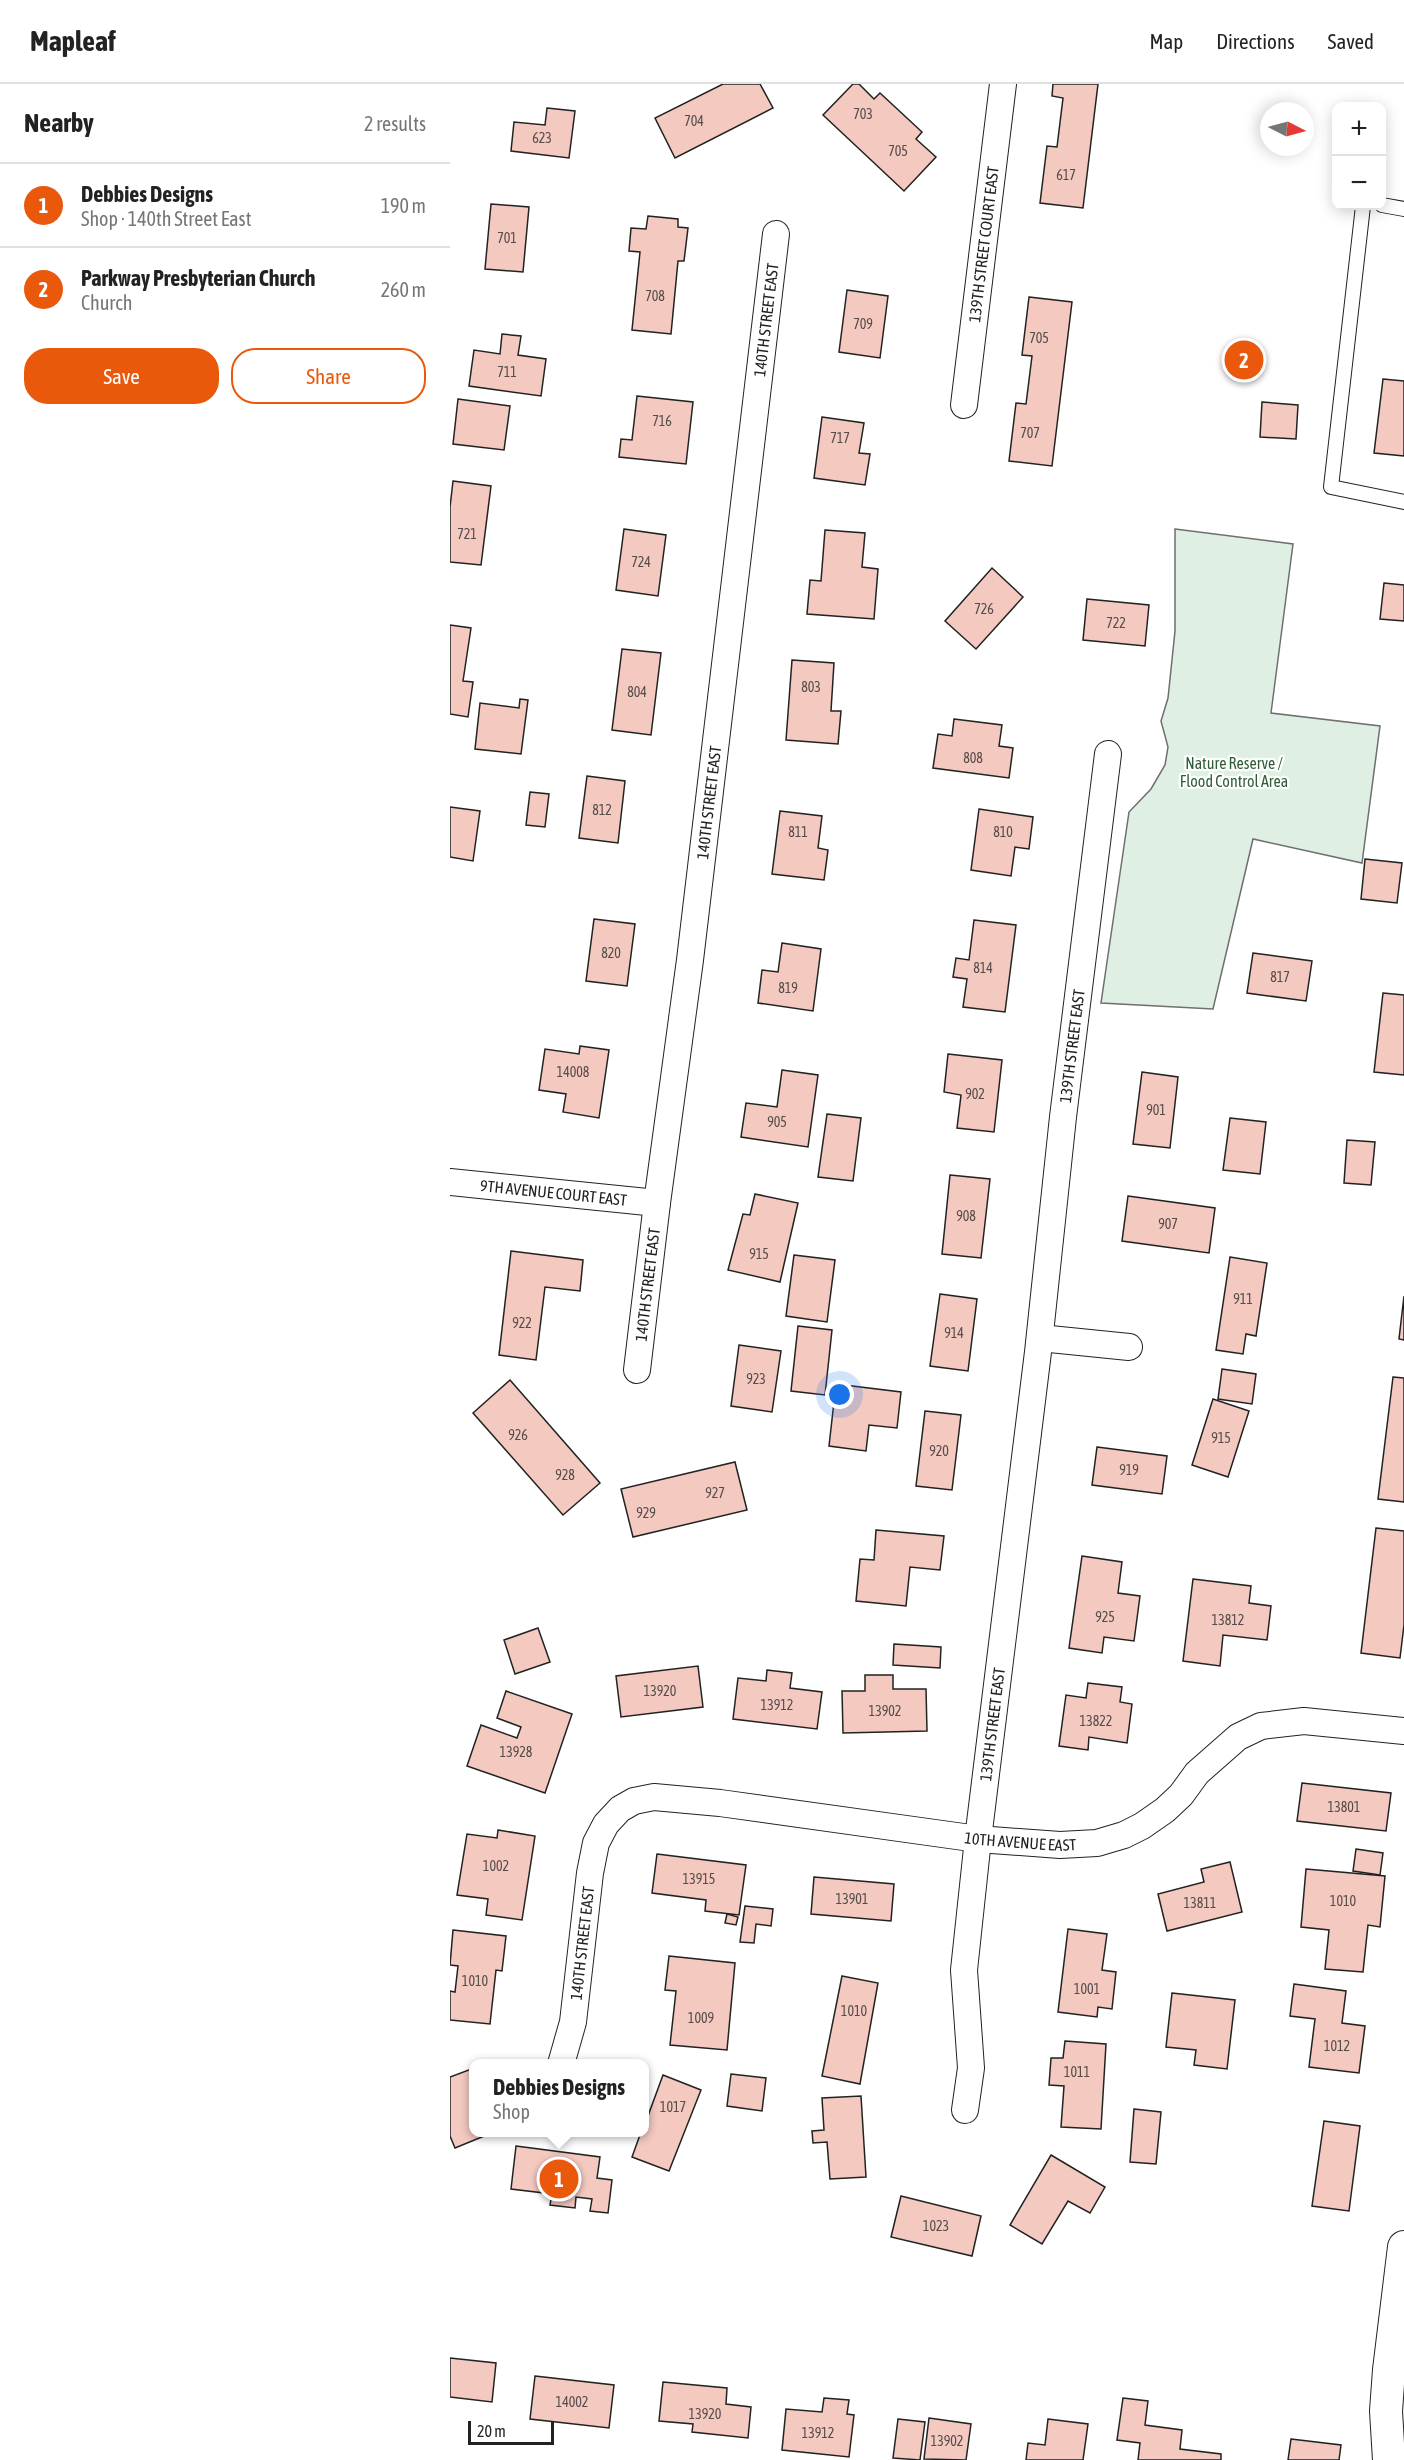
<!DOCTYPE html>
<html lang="en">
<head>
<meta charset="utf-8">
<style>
	:root { --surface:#fff; --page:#f2f2f2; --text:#222; --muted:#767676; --line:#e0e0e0; --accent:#ea580c }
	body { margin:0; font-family:"Asap Condensed",sans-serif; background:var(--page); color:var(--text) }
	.controls { position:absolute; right:18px; top:18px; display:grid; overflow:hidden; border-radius:12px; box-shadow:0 3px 15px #0003 }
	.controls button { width:54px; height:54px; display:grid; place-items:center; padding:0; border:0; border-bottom:2px solid var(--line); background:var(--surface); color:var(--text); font:30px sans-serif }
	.compass { position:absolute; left:810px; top:18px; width:54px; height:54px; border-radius:50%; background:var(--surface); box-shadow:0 3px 15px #0003; rotate:96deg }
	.scale { position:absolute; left:18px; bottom:15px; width:86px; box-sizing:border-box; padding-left:6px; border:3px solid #222; border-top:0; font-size:16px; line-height:21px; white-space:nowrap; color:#222; -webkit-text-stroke:4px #fff; paint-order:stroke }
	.you { position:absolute; left:390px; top:1311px; width:21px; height:21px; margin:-15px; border:4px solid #fff; border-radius:50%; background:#1a73e8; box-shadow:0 0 0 9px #1a73e833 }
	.badge { display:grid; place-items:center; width:39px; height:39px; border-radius:50%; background:var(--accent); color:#fff; font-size:20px; font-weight:700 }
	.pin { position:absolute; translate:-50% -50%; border:3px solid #fff; box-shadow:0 2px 6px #0006 }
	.popup { position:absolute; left:19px; top:1975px; width:180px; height:78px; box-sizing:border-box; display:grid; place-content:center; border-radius:12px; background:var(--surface); filter:drop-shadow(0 2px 4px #0005); font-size:20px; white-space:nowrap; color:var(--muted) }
	.popup b { font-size:22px; color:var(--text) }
	.popup::after { content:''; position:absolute; left:50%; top:100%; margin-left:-12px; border:12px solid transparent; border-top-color:var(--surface) }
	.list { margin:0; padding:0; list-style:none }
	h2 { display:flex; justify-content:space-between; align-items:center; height:78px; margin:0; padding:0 24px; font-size:26px }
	h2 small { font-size:20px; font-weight:400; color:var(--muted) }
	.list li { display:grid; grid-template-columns:39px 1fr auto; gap:18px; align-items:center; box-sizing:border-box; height:84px; padding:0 24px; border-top:2px solid var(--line) }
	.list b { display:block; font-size:22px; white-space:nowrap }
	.list p { margin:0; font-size:20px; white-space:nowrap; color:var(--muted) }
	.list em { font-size:20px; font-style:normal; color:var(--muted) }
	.actions { display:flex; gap:12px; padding:18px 24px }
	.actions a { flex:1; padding:14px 0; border:2px solid var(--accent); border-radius:24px; text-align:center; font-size:21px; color:var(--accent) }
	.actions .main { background:var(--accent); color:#fff }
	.map { position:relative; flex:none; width:954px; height:2376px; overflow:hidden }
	header { display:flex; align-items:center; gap:36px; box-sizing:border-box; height:84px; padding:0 30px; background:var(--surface); border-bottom:2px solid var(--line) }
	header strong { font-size:28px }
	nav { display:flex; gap:33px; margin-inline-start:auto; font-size:21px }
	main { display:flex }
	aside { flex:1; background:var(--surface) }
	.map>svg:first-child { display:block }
</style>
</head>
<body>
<header>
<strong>Mapleaf</strong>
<nav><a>Map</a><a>Directions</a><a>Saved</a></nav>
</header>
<main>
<aside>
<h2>Nearby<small>2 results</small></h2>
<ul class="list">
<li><span class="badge">1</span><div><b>Debbies Designs</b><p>Shop · 140th Street East</p></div><em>190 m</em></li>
<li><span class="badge">2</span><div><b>Parkway Presbyterian Church</b><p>Church</p></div><em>260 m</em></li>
</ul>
<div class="actions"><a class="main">Save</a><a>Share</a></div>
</aside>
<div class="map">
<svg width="954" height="2376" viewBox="0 0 954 2376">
	<rect width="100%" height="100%" fill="#fff"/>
	<polygon fill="#e0efe3" stroke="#6f6f6f" stroke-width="1.5" points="725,445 843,460 821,629 930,642 912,779 803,755 763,925 651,919 679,728 701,705 715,681 718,663 711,637 718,614 725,547"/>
	<g fill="#f3c9c0" stroke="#222" stroke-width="1.5">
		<polygon points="273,0 310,0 323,24 225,74 205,34"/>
		<polygon points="403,0 409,0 424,15 430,9 472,48 466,55 486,73 454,107 373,31"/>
		<polygon points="603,0 648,0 633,124 590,119 597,62 607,63 613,14 602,12"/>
		<polygon points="97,24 125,27 119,74 61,67 64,38 95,41"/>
		<polygon points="41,120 79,123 73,188 35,185"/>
		<polygon points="198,132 228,135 228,143 238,144 234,177 228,177 221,250 182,246 190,168 179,167 181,144 196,145"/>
		<polygon points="397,206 438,212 430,274 389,268"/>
		<polygon points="579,213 622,218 602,382 559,377 566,319 576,320 582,272 572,271"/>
		<polygon points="52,250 71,252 68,271 96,275 91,312 19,302 24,266 50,270"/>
		<polygon points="933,295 954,297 954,372 924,369"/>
		<polygon points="187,312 243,318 236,380 169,373 171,355 182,356"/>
		<polygon points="8,315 60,322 54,366 3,360"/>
		<polygon points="812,318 848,321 846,355 810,353"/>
		<polygon points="372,333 414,339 409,369 420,370 415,401 364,394"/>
		<polygon points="3,397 41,402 31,481 0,478 0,423"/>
		<polygon points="174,445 216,451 208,512 166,506"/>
		<polygon points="375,446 415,449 412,483 428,485 424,535 357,530 360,496 371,497"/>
		<polygon points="542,484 573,513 526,565 495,537"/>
		<polygon points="934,499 954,501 954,537 930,535"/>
		<polygon points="637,515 699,521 695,562 633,556"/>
		<polygon points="0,541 21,544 13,597 23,598 18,633 0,630"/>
		<polygon points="172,565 211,569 201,651 162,646"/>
		<polygon points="342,576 384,579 381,627 391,627 388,660 336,656"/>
		<polygon points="70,615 78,616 71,670 25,665 30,619 69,624"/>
		<polygon points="504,635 552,641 549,662 563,664 559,694 483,684 488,650 502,652"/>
		<polygon points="137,692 175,697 168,759 129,754"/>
		<polygon points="80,708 99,710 95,743 76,741"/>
		<polygon points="0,723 30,727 23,777 0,773"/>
		<polygon points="529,725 583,733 579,765 565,763 561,792 521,786"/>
		<polygon points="330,727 372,732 368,764 378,766 374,796 322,790"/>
		<polygon points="915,775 952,779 947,819 911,815"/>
		<polygon points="144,835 185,840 177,902 136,897"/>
		<polygon points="524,836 566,841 555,928 513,923 517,895 503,893 506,874 519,876"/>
		<polygon points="332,859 371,865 363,927 308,919 312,886 328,888"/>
		<polygon points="803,869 862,877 856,917 797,909"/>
		<polygon points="933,909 954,911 954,991 924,988"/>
		<polygon points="130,962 159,966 149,1034 113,1028 116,1010 89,1006 95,965 129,970"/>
		<polygon points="498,970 552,976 544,1048 507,1044 511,1011 494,1008"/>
		<polygon points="332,986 368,991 358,1063 291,1053 296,1019 327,1023"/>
		<polygon points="692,988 728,993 720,1064 683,1060"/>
		<polygon points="377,1030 411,1034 403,1097 368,1093"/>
		<polygon points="780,1034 816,1038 810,1090 773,1086"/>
		<polygon points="897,1056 925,1058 921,1101 894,1099"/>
		<polygon points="500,1091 540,1095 531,1174 492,1170"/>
		<polygon points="305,1110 348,1119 330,1198 278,1186 293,1130 300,1131"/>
		<polygon points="678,1112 765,1124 759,1169 672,1157"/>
		<polygon points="61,1167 133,1176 130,1207 95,1203 86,1276 49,1271"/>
		<polygon points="344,1171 385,1176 377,1238 336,1232"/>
		<polygon points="780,1173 817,1179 806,1252 796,1250 793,1270 766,1266"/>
		<polygon points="490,1210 527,1215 518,1287 480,1282"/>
		<polygon points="954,1212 954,1256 949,1255"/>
		<polygon points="348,1242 382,1246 375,1311 341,1307"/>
		<polygon points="289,1261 331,1267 322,1328 281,1322"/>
		<polygon points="772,1285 806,1290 802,1320 768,1315"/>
		<polygon points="943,1293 954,1294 954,1418 928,1415"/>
		<polygon points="60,1296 150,1399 113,1431 23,1329"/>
		<polygon points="386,1300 451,1308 447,1344 419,1341 416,1367 379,1362"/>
		<polygon points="763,1315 799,1327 778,1393 742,1381"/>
		<polygon points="475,1327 511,1331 502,1406 466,1402"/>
		<polygon points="647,1363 717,1372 712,1410 642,1401"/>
		<polygon points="285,1378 297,1426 183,1453 171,1405"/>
		<polygon points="926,1444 954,1447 954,1541 950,1574 911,1569"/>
		<polygon points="426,1446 494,1452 490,1486 460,1483 456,1522 406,1517 410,1475 424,1476"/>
		<polygon points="632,1472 672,1478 668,1509 690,1512 684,1557 654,1553 652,1569 619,1564"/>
		<polygon points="743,1495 801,1502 799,1519 821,1522 817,1556 773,1551 770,1582 733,1577"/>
		<polygon points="88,1544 100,1578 65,1590 54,1556"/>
		<polygon points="444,1560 491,1563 490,1584 443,1581"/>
		<polygon points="248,1582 253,1623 171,1633 166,1592"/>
		<polygon points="317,1586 342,1589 340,1604 372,1608 367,1645 283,1635 288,1594 316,1597"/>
		<polygon points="415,1591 443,1591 443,1605 476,1605 477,1647 393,1649 392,1607 415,1607"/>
		<polygon points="638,1599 672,1603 670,1618 682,1620 677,1659 639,1653 638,1666 609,1662 616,1611 636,1614"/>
		<polygon points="56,1607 122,1630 95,1709 17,1682 31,1641 67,1654 71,1643 47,1634"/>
		<polygon points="852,1699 941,1709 936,1747 847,1737"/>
		<polygon points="48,1746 85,1752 72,1836 36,1831 38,1815 7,1811 17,1750 47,1754"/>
		<polygon points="906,1765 933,1769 930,1791 903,1787"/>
		<polygon points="207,1770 296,1781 289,1831 255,1827 256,1816 202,1809"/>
		<polygon points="780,1778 792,1828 717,1847 708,1810 754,1798 751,1785"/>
		<polygon points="856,1785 935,1792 930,1843 918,1841 913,1888 875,1885 879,1846 851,1843"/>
		<polygon points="364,1793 444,1800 441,1837 361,1830"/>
		<polygon points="295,1822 323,1825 321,1842 306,1840 304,1859 290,1858"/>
		<polygon points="277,1830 288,1833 286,1841 275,1839"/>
		<polygon points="618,1845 657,1850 652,1886 666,1888 662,1925 648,1923 647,1933 608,1928"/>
		<polygon points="3,1846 56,1852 52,1887 46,1886 40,1940 0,1936 0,1907 5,1908 8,1882 0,1881"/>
		<polygon points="219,1872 285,1879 277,1966 220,1961 226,1907 215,1906"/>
		<polygon points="392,1892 428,1899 410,2000 372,1992"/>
		<polygon points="844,1900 896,1907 892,1939 915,1942 909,1989 859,1983 865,1935 840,1932"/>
		<polygon points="722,1909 785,1916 777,1985 744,1981 746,1966 716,1963"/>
		<polygon points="615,1957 656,1960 651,2045 611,2043 614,2002 599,2001 601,1974 613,1974"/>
		<polygon points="24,1984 24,2048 44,2048 5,2064 0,2052 0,1993"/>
		<polygon points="281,1990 316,1994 312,2027 277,2022"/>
		<polygon points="213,1991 251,2006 219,2087 182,2073 191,2048 195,2048 195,2040"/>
		<polygon points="411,2012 416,2093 380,2095 377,2058 363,2059 362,2047 374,2046 372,2014"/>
		<polygon points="684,2025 711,2028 706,2080 680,2078"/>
		<polygon points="874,2037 910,2042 899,2127 862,2122"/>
		<polygon points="66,2062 150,2073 147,2094 162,2096 158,2129 140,2127 142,2115 126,2113 125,2124 100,2121 102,2110 61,2105"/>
		<polygon points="601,2071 655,2103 640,2129 618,2117 592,2160 560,2141"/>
		<polygon points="451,2112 531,2132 522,2172 441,2153"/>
		<polygon points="0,2274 46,2279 42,2318 0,2313"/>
		<polygon points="85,2292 164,2301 159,2344 80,2335"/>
		<polygon points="213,2298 277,2304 276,2320 301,2323 298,2354 242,2348 243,2340 209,2337"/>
		<polygon points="374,2314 399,2316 397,2330 404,2331 399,2373 332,2366 336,2325 372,2328"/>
		<polygon points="673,2314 698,2317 695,2341 732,2346 730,2365 771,2370 771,2376 688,2376 690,2359 667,2356"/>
		<polygon points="479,2334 521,2340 516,2376 474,2375"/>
		<polygon points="448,2335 475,2338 470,2376 443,2374"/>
		<polygon points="598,2335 638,2340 633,2376 576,2376 578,2359 595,2361"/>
		<polygon points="841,2355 891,2361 889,2376 838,2376"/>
	</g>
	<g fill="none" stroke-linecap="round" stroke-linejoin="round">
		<defs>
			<g id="service">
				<polyline points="932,121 954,125"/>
				<polyline points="913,122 881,403 954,418"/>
			</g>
			<g id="minor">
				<path id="s1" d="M514,321L553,0"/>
				<path id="s2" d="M0,1098L207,1119"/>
				<polyline points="590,1254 679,1263"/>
				<path id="s3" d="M187,1286L207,1119L240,876L326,150"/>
				<path id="s4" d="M111,1980L123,1938L140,1789L146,1759L156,1740L170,1725L184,1717L204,1713L270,1719L528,1755L610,1761L647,1759L674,1751L692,1742L715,1726L731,1711L747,1689L788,1653L811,1642L854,1637L954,1647"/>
				<path id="s5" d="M515,2026L521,1984L514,1886L528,1755L588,1268L613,1033L658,670"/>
			</g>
			<polyline id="tertiary" points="939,2376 936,2327 939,2286 954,2163"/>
		</defs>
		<use href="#service" stroke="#222" stroke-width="16"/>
		<use href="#minor" stroke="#222" stroke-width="28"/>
		<use href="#tertiary" stroke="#222" stroke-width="34"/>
		<use href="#service" stroke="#fff" stroke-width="14"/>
		<use href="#minor" stroke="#fff" stroke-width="26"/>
		<use href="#tertiary" stroke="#fff" stroke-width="32"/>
	</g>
	<g text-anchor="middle" stroke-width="4.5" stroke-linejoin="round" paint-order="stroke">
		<g font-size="14" fill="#564c4a">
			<text x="413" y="35">703</text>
			<text x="244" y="42">704</text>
			<text x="92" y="59">623</text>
			<text x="448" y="72">705</text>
			<text x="616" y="96">617</text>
			<text x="57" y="159">701</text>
			<text x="205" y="217">708</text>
			<text x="413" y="245">709</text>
			<text x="589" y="259">705</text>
			<text x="57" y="293">711</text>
			<text x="212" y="342">716</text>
			<text x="580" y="354">707</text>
			<text x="390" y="359">717</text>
			<text x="17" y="455">721</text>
			<text x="191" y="483">724</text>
			<text x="534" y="530">726</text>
			<text x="666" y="544">722</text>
			<text x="361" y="608">803</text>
			<text x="187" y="613">804</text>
			<text x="523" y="679">808</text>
			<text x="152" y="731">812</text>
			<text x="348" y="753">811</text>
			<text x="553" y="753">810</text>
			<text x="161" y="874">820</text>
			<text x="533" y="889">814</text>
			<text x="830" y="898">817</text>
			<text x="338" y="909">819</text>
			<text x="123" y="993">14008</text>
			<text x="525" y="1015">902</text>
			<text x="706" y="1031">901</text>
			<text x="327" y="1043">905</text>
			<text x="516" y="1137">908</text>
			<text x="718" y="1145">907</text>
			<text x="309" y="1175">915</text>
			<text x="793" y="1220">911</text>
			<text x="72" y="1244">922</text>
			<text x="504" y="1254">914</text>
			<text x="306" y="1300">923</text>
			<text x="68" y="1356">926</text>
			<text x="771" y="1359">915</text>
			<text x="489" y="1372">920</text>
			<text x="679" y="1391">919</text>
			<text x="115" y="1396">928</text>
			<text x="265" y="1414">927</text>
			<text x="196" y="1434">929</text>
			<text x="655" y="1538">925</text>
			<text x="778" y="1541">13812</text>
			<text x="210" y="1612">13920</text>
			<text x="327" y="1626">13912</text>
			<text x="435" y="1632">13902</text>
			<text x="646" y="1642">13822</text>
			<text x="66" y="1673">13928</text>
			<text x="894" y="1728">13801</text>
			<text x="46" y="1787">1002</text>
			<text x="249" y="1800">13915</text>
			<text x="402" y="1820">13901</text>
			<text x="893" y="1822">1010</text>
			<text x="750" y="1824">13811</text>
			<text x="25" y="1902">1010</text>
			<text x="637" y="1910">1001</text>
			<text x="404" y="1932">1010</text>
			<text x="251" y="1939">1009</text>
			<text x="887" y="1967">1012</text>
			<text x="627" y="1993">1011</text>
			<text x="223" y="2028">1017</text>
			<text x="486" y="2147">1023</text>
			<text x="122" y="2323">14002</text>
			<text x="255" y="2335">13920</text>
			<text x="368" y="2354">13912</text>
			<text x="497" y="2362">13902</text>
		</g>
		<g font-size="16" fill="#222" stroke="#fff">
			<text dy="6" stroke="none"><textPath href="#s1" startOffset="162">139TH STREET COURT EAST</textPath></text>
			<text dy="6" stroke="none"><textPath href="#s3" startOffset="1058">140TH STREET EAST</textPath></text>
			<text dy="6" stroke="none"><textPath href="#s3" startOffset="572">140TH STREET EAST</textPath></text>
			<text dy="6" stroke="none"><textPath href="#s5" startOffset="1071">139TH STREET EAST</textPath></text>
			<text dy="6" stroke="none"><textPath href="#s2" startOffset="104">9TH AVENUE COURT EAST</textPath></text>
			<text dy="6" stroke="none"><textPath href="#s3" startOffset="86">140TH STREET EAST</textPath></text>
			<text dy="6" stroke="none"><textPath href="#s5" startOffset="388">139TH STREET EAST</textPath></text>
			<text dy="6" stroke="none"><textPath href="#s4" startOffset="672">10TH AVENUE EAST</textPath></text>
			<text dy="6" stroke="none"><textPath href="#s4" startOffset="123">140TH STREET EAST</textPath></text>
		</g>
		<g font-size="16" fill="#2f5e38" stroke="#fff">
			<text x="784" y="685">Nature Reserve /<tspan x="784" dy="18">Flood Control Area</tspan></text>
		</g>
	</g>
</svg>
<div class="controls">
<button>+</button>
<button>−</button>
</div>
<svg class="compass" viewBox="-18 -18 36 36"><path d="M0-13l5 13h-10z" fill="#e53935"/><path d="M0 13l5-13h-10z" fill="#767676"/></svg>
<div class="scale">20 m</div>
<div class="you"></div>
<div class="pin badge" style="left:109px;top:2095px">1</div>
<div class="popup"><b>Debbies Designs</b>Shop</div>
<div class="pin badge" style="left:794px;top:276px">2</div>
</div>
</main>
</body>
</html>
